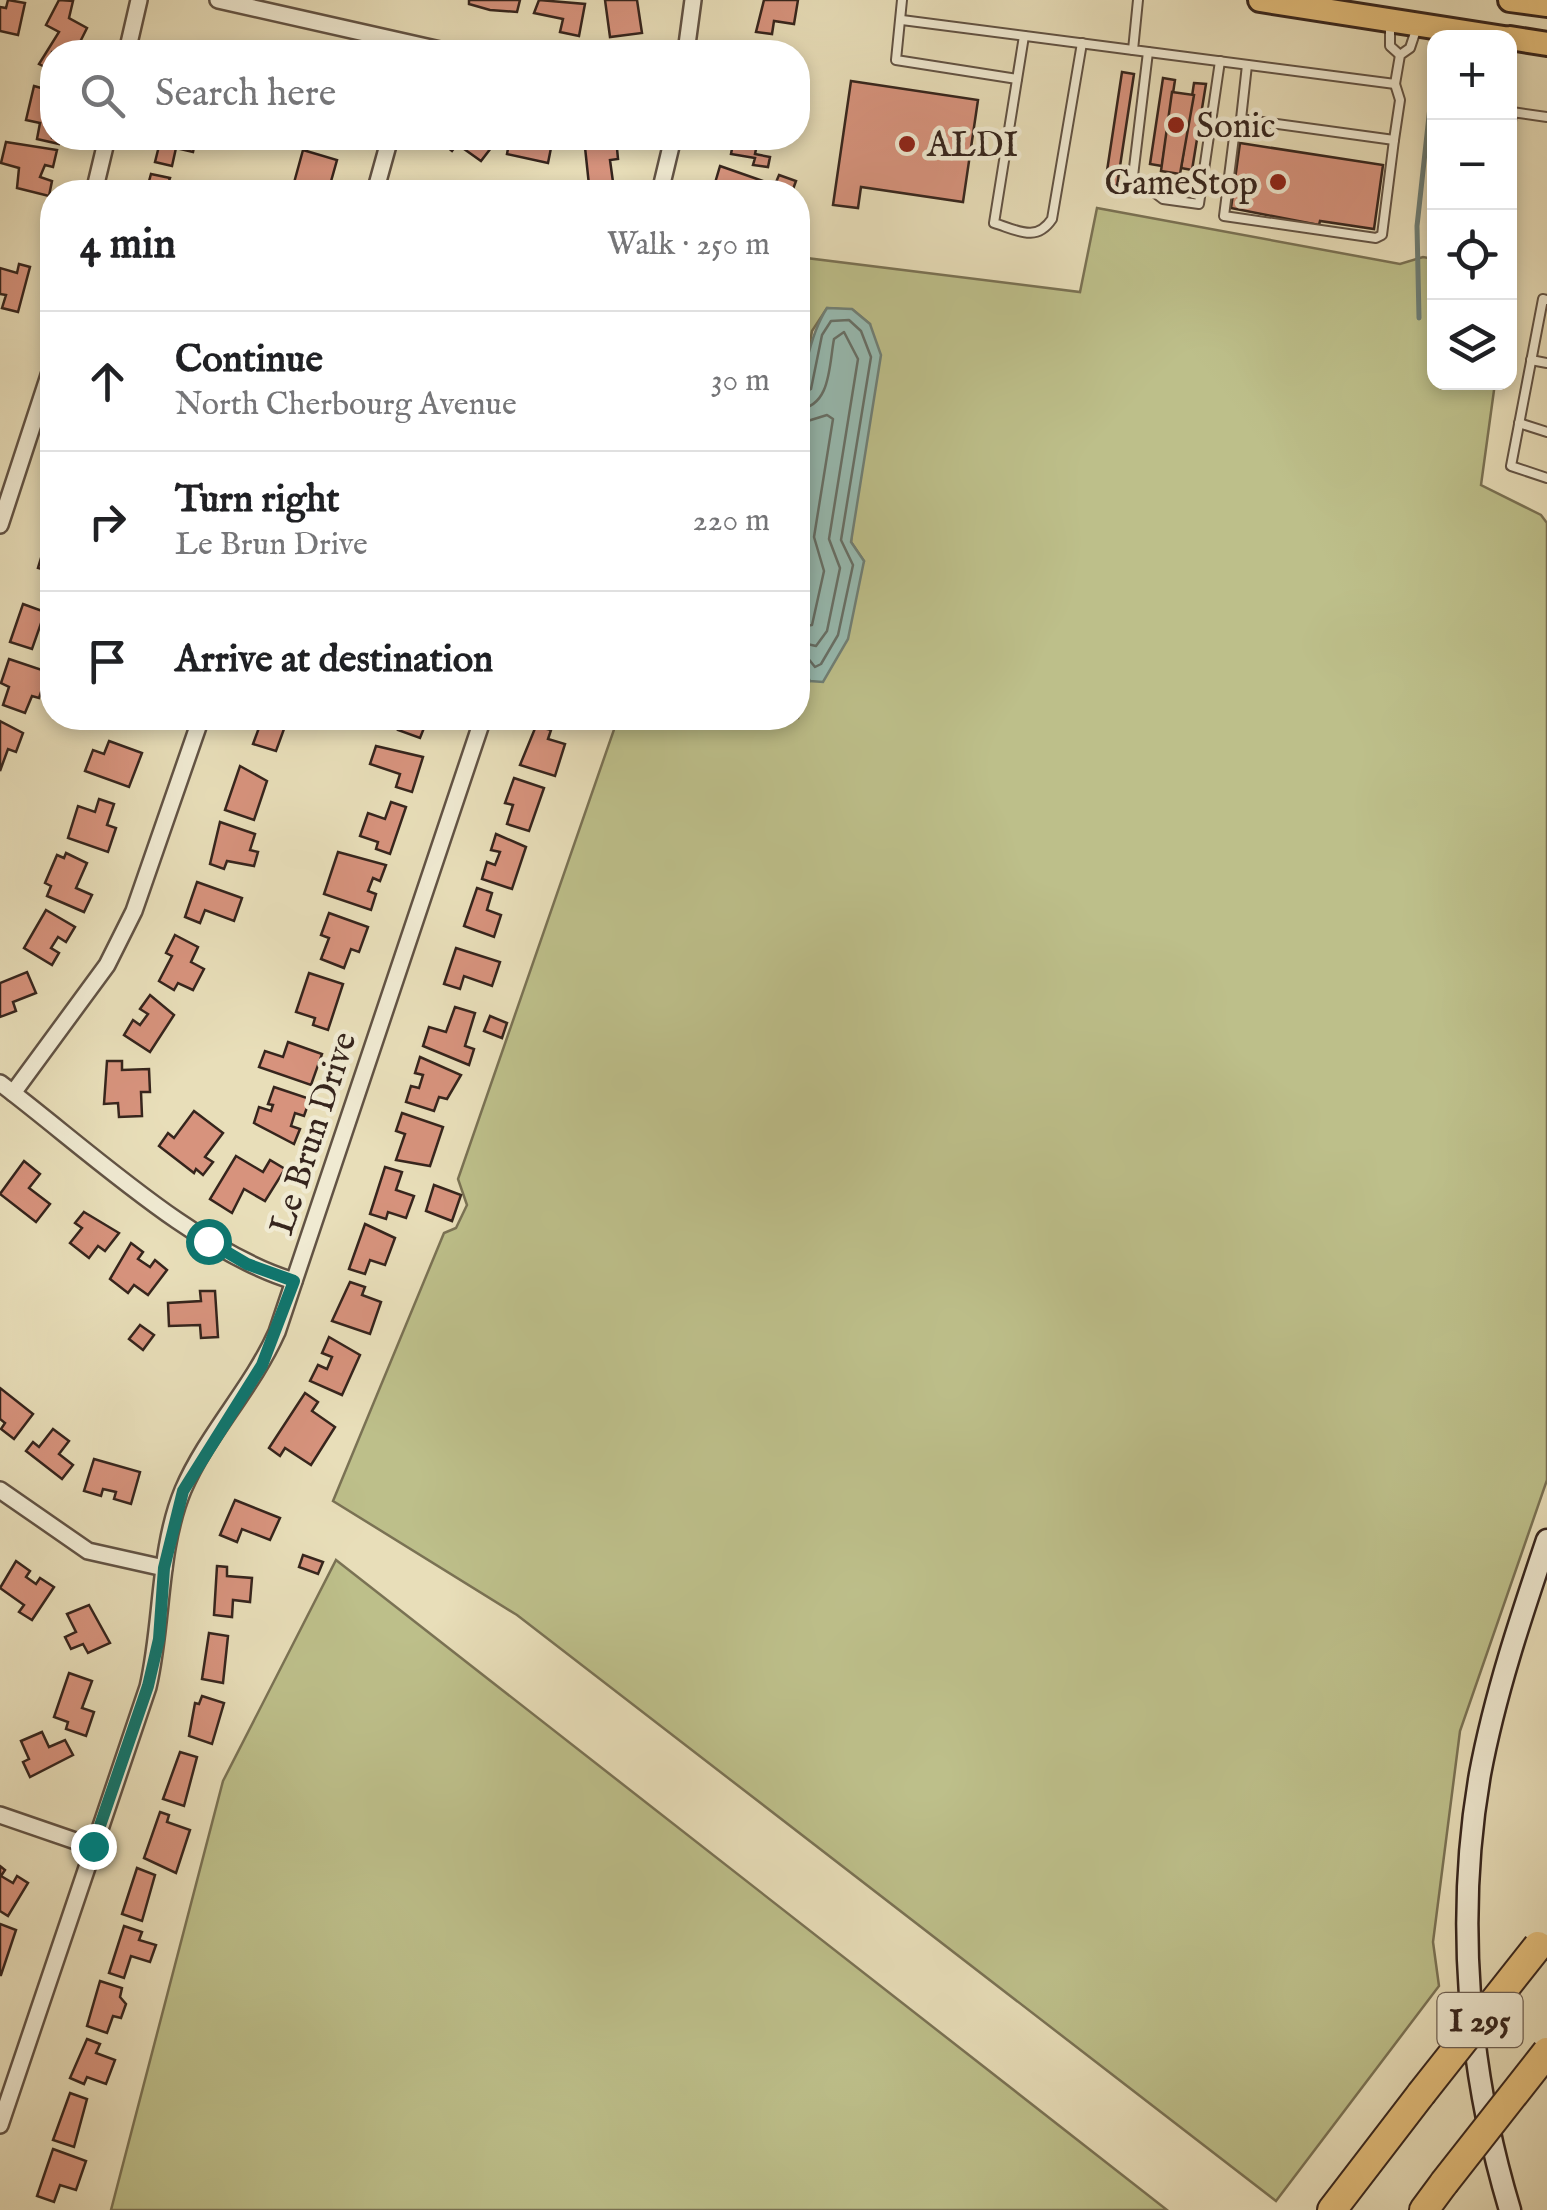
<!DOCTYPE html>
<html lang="en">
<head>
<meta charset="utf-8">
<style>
	:root { --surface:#fff; --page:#f6f6f6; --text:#202124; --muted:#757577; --line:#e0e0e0 }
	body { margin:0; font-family:"IM FELL English",serif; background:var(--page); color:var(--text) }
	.controls { position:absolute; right:30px; top:30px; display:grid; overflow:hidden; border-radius:20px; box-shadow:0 5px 15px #0003 }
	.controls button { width:90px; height:90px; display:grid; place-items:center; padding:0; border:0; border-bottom:2px solid var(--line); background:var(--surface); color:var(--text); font:50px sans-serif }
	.stop { position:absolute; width:30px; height:30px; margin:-22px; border:8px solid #0f766e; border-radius:50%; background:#fff }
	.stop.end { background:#0f766e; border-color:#fff; box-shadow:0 2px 10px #0008 }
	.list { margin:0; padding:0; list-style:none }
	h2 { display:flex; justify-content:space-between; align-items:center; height:130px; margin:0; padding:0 40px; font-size:42px }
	h2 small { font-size:32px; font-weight:400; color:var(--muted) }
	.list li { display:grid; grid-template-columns:65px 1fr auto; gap:30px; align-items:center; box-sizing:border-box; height:140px; padding:0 40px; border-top:2px solid var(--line) }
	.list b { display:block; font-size:38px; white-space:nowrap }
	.list p { margin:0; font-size:32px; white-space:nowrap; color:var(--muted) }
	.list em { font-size:32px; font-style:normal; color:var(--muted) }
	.icon { flex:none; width:55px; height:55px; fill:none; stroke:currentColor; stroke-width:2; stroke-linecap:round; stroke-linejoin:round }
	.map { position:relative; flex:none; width:1547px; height:2210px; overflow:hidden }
	.search { position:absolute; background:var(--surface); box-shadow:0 5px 15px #0003; left:40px; top:40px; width:770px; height:110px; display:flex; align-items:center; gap:25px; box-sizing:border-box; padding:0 35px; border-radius:40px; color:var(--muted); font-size:38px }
	.panel { position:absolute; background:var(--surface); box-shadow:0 5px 15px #0003; left:40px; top:180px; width:770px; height:550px; border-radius:40px }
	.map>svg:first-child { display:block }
</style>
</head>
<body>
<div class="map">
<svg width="1547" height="2210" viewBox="0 0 1547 2210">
	<rect width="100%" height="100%" fill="#e8deb9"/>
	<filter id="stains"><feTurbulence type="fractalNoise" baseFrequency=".002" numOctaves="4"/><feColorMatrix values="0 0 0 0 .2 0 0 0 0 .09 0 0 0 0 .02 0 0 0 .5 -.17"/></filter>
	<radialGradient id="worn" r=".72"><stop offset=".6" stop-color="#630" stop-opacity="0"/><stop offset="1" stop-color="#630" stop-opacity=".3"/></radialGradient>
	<g fill="#bdbf8a" stroke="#7a7254" stroke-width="2.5">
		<polygon points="1097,208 1400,264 1423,257 1434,259 1434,382 1495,383 1481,485 1541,515 1547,523 1547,1480 1460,1731 1433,1942 1439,1986 1276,2201 517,1615 333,1501 444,1233 456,1228 467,1205 458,1179 618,718 798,718 798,658 810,680 864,561 851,542 870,324 853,310 827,308 812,331 798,412 798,257 1080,292"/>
		<polygon points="336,1560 1167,2210 111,2210 223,1781"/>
	</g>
	<path fill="#97bcb3" stroke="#708077" stroke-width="2.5" d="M827,308L852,309L870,324L881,355L851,542L864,561L848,639L823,682L810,681L798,658C797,569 781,379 827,308Z"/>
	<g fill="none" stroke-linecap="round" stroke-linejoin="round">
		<g stroke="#667068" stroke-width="2.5">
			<polyline points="798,396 811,389 822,335 831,321 849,320 861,331 871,357 841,540 853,565 838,635 821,664 815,667 807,657 798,655"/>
			<path d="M798,409C831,407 829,365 834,339L844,332L858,359L829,539L840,568L827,631L816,646L798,642"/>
			<polyline points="798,424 827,415 833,419 814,537 824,571 812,625 798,627"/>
		</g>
		<polyline stroke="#708077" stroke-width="5" points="1419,318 1417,226 1434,70"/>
	</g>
	<g fill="#d7937d" stroke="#36251d" stroke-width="2.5">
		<polygon points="8,0 25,3 18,35 0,31 0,7 6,8"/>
		<polygon points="59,0 73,1 69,18 87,28 75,52 52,52 49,69 39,64 59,32 46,25"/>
		<polygon points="469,0 520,0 517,12 490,10 469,4"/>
		<polygon points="539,0 585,4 579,36 560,32 563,19 534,13"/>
		<polygon points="605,0 637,0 642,33 610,37"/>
		<polygon points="764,0 798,0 794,24 774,21 772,34 756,32"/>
		<polygon points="1122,72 1134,74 1117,186 1105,184"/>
		<polygon points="1163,78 1175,80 1162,166 1150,164"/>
		<polygon points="851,81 978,100 963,202 861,187 858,208 833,205"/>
		<polygon points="1194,83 1206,84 1192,170 1181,168"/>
		<polygon points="34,86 52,91 52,138 61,138 59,144 37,139 40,123 26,120"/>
		<polygon points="1172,92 1194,95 1180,174 1161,171"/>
		<polygon points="161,138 196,138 193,152 176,148 172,166 155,162"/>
		<polygon points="446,138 484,138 494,144 481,161 457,144 452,151 442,143"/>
		<polygon points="510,138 553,138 548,163 507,154"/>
		<polygon points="584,138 616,138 618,159 610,160 613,182 589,185"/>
		<polygon points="734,138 773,138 772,142 758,139 755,154 770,157 768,167 753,165 755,158 731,154"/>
		<polygon points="6,142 57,150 53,167 45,165 40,177 52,181 49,196 17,188 19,168 1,163"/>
		<polygon points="1240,143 1383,165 1374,229 1320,221 1319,225 1231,208"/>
		<polygon points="303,150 337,160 328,192 292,190"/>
		<polygon points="720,166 763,181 760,192 722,192 724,185 715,183"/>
		<polygon points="151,174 170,178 168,184 195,192 146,192"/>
		<polygon points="779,175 796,181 792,192 772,192"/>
		<polygon points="19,264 30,267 18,312 2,308 6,295 0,294 0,268 17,273"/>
		<polygon points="51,525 52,526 52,572 38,568"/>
		<polygon points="23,604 45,612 32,649 10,642"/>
		<polygon points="9,659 48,672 39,698 32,696 25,713 3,705 9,687 1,683"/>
		<polygon points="252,718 288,718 276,751 253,744 260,725 251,722"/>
		<polygon points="389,718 428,718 420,738 398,730 401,721"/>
		<polygon points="0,721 23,733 16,752 8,749 0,771"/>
		<polygon points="536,726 551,730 548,739 565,744 555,776 520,765"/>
		<polygon points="109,741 142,753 129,787 85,771 93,750 104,754"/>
		<polygon points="376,746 423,757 412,792 396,787 400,774 370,764"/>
		<polygon points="240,766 267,781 254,820 225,810"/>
		<polygon points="514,778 544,788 529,831 507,824 513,805 505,803"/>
		<polygon points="99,799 114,804 107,825 116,828 108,852 68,838 78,806 95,812"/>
		<polygon points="391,802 406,807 390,854 376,849 378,842 360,836 368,813 385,819"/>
		<polygon points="220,822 255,834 250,850 258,852 254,866 227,861 224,869 210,864"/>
		<polygon points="496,834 526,847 512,889 482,879 487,862 495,865 500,852 491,850"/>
		<polygon points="338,852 386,865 380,881 373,878 368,891 376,894 371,910 324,894"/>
		<polygon points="66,853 87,863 76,888 92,895 84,912 47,896 51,886 45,883 57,855 64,858"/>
		<polygon points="197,882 242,898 234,921 205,910 200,923 185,917"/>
		<polygon points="477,888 492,893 487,910 501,915 494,937 464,926"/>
		<polygon points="46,910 75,927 66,942 58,937 51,948 59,953 52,965 24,948"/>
		<polygon points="329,913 368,927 359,952 351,949 344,968 321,959 329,938 321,935"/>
		<polygon points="175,935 198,947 191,962 204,969 193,990 178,983 174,990 159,981 172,956 166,953"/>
		<polygon points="456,948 500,962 492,986 464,976 460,989 444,984"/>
		<polygon points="27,972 36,993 13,1002 16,1011 0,1017 0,983"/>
		<polygon points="309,973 343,984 328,1030 313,1025 315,1018 296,1012"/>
		<polygon points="150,995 174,1015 150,1052 124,1035 133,1020 140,1025 148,1014 140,1009"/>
		<polygon points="455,1007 475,1013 465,1046 474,1049 469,1065 423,1046 429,1027 446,1032"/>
		<polygon points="490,1016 507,1023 502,1038 484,1031"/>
		<polygon points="288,1042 322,1054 311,1085 259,1067 265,1051 283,1057"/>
		<polygon points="420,1057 461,1075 447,1099 439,1097 434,1111 406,1102 411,1086 419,1088 423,1075 415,1073"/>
		<polygon points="107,1061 122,1061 122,1070 149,1069 150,1092 141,1092 142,1116 119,1117 118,1103 104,1104"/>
		<polygon points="274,1087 310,1099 304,1116 295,1113 291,1126 300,1129 294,1144 254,1123 259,1107 271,1111 273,1105 268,1104"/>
		<polygon points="194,1111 223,1133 205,1157 213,1162 203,1175 196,1169 194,1173 159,1146 168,1133 174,1138"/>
		<polygon points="402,1113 443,1127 430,1166 396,1160 405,1134 396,1131"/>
		<polygon points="236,1156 263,1172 270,1160 285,1169 265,1201 244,1189 232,1213 210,1199"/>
		<polygon points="24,1161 40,1174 29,1188 50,1204 36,1222 0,1194"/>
		<polygon points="385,1167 402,1172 396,1190 414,1196 406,1218 388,1212 386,1219 370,1214"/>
		<polygon points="434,1185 461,1195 452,1221 426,1211"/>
		<polygon points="84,1212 119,1233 105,1251 98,1246 89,1258 70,1243 82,1228 75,1223"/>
		<polygon points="365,1224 395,1238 385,1265 370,1260 365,1274 349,1269"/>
		<polygon points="131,1243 143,1252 138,1259 150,1267 155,1260 167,1270 148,1295 134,1285 128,1293 110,1279"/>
		<polygon points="350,1282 365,1287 362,1295 381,1302 370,1334 332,1321"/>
		<polygon points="200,1291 215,1291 218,1337 201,1338 200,1325 169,1326 168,1303 201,1301"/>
		<polygon points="140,1325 154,1335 143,1350 129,1339"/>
		<polygon points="329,1337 360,1355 342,1395 310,1381 318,1365 327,1369 332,1357 322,1353"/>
		<polygon points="0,1388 33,1414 14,1439 1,1429 5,1423 0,1419"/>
		<polygon points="305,1393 318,1402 312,1411 335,1427 311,1465 285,1448 280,1456 269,1448"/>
		<polygon points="53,1429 69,1441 59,1454 73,1465 62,1479 26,1451 33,1442 39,1447"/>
		<polygon points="94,1459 140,1472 131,1504 114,1499 116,1492 103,1489 101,1496 84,1491"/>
		<polygon points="235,1500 280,1518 270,1540 242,1529 237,1542 220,1535"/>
		<polygon points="303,1555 323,1562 318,1574 299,1567"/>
		<polygon points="16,1561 30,1571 26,1577 36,1584 40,1578 54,1587 32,1620 19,1612 24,1605 0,1588"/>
		<polygon points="217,1566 227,1567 227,1576 252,1578 250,1602 233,1600 232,1617 214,1615"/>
		<polygon points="89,1605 110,1643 88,1653 83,1644 71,1649 65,1637 76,1632 67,1614"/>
		<polygon points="209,1633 228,1636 223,1683 202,1679"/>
		<polygon points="69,1673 92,1681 82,1708 94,1712 86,1736 66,1729 68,1722 54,1717"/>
		<polygon points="202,1696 224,1703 212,1744 189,1736 195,1703 199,1704"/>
		<polygon points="42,1732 49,1747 65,1740 73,1755 30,1777 23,1762 29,1759 21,1741"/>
		<polygon points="180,1752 197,1757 184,1806 163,1799"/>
		<polygon points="160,1812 169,1815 167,1822 190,1830 176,1873 144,1858"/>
		<polygon points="0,1866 5,1870 1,1876 13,1883 17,1876 28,1883 8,1916 0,1911"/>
		<polygon points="137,1868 155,1875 142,1921 122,1914"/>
		<polygon points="0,1924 16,1930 1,1975 0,1975"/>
		<polygon points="124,1926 142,1932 139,1940 156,1945 150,1962 131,1956 124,1978 109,1973"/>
		<polygon points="100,1981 122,1988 120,1997 126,2004 121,2018 113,2016 107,2033 87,2026"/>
		<polygon points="87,2039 100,2044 96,2053 115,2060 106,2084 87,2077 84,2084 70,2078"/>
		<polygon points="70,2093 87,2099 74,2147 53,2140"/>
		<polygon points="53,2149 86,2161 76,2190 60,2185 54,2202 37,2196"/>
	</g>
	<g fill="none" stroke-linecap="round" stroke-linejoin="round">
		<defs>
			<g id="lane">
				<polyline points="902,0 896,60 1017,79"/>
				<polyline points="1138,0 1133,50 1395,84 1400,55 1410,48 1416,30"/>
				<polyline points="902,20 1133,50"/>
				<polyline points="1390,24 1390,46 1400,55"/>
				<path d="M1024,36L994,223C1017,230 1036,243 1052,219L1082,43"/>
				<polyline points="1148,52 1133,176 1163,199 1199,204 1220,61"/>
				<polyline points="1247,65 1241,119 1394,140 1400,100 1395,84"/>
				<polyline points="1241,119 1234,137 1224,216 1376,238 1382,235 1394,140"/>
				<polyline points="1510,132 1512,112 1547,117"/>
				<polyline points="1547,300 1543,299 1511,466 1547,478"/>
				<polyline points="1531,360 1547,363"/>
				<polyline points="1519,423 1547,432"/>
			</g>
			<g id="street">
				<polyline points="218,0 449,52"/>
				<polyline points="127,52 139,0"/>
				<polyline points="686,52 693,0"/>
				<polyline points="94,192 107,138"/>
				<polyline points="375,192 390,138"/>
				<polyline points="660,192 673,138"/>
				<polyline points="0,525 52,366"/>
				<path d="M0,1083C85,1147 194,1251 294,1281"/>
				<polyline points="13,1093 107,965 134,911 201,718"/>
				<polyline points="0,1490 88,1551 164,1568"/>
				<polyline points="0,1815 93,1847"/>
				<path d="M0,2125L148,1687C163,1623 158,1550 183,1490C207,1434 252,1388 277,1332L483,718"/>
			</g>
			<path id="secondary" d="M1510,2210C1468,2071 1455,1917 1480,1774C1495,1694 1521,1617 1547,1540"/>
			<g id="primary">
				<polyline points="1260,0 1504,38"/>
				<polyline points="1510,0 1547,5"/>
				<polyline points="1510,38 1547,44"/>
			</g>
			<g id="highway">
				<polyline points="1332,2210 1421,2094"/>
				<polyline points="1424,2210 1444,2183"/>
			</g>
		</defs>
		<use href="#lane" stroke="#625344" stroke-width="12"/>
		<use href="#street" stroke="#625344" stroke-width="20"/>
		<use href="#secondary" stroke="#36251d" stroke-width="25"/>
		<use href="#primary" stroke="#36251d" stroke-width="28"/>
		<use href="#highway" stroke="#36251d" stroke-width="32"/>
		<use href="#lane" stroke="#f0ead2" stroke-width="8"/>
		<use href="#street" stroke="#f0ead2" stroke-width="15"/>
		<use href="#secondary" stroke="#f0ead2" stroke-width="20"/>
		<use href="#primary" stroke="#e4bf7c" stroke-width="22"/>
		<use href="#highway" stroke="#e4bf7c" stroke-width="28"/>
		<defs>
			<g id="highway-bridge">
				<polyline points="1421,2094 1538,1946"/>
				<polyline points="1444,2183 1547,2052"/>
			</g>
		</defs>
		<use href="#highway-bridge" stroke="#36251d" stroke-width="32" stroke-linecap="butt"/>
		<use href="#highway-bridge" stroke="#e4bf7c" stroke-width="28"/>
	</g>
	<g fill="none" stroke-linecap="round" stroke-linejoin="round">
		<polyline stroke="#0f766e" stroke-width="12" points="93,1846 148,1686 159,1639 164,1568 183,1491 262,1365 294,1281 247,1264 208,1241"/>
	</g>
	<g fill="#8f2418" stroke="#f0ead2" stroke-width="4">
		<circle cx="1176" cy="125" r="10"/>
		<circle cx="907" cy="144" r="10"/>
		<circle cx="1278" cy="182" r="10"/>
	</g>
	<g text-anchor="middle" stroke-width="9" stroke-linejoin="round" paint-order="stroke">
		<rect fill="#f0ead2" stroke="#6e6053" stroke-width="2.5" x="1437.5" y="1993" width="85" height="54" rx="8"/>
		<g font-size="32" font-weight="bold" fill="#36251d">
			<text x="1480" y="2031">I 295</text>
		</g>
		<g font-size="35" fill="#36251d" stroke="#f0ead2" text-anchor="start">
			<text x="1196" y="137">Sonic</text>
			<text x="927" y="156">ALDI</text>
			<text x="1258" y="194" text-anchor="end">GameStop</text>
		</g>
		<g font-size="35" fill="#36251d" stroke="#f0ead2">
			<text transform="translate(312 1133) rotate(-72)" y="12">Le Brun Drive</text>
		</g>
	</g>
	<rect width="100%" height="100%" filter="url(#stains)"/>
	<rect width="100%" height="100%" fill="url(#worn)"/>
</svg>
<div class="controls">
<button>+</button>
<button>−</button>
<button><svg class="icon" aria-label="locate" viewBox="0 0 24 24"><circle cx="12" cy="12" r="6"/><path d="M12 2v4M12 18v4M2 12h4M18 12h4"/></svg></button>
<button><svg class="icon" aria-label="layers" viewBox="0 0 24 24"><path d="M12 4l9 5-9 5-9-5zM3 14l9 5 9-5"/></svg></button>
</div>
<div class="stop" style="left:208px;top:1241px"></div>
<div class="stop end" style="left:93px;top:1846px"></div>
<div class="search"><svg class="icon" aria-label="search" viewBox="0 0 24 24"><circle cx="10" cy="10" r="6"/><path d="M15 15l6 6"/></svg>Search here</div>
<section class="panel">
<h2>4 min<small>Walk · 250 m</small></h2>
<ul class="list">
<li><svg class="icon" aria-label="ahead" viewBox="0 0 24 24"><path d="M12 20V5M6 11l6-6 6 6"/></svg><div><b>Continue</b><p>North Cherbourg Avenue</p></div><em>30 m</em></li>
<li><svg class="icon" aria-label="right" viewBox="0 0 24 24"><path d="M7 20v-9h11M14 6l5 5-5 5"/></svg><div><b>Turn right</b><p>Le Brun Drive</p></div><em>220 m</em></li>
<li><svg class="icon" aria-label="arrive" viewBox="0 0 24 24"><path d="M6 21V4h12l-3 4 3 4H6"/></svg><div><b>Arrive at destination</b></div></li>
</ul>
</section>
</div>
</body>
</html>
